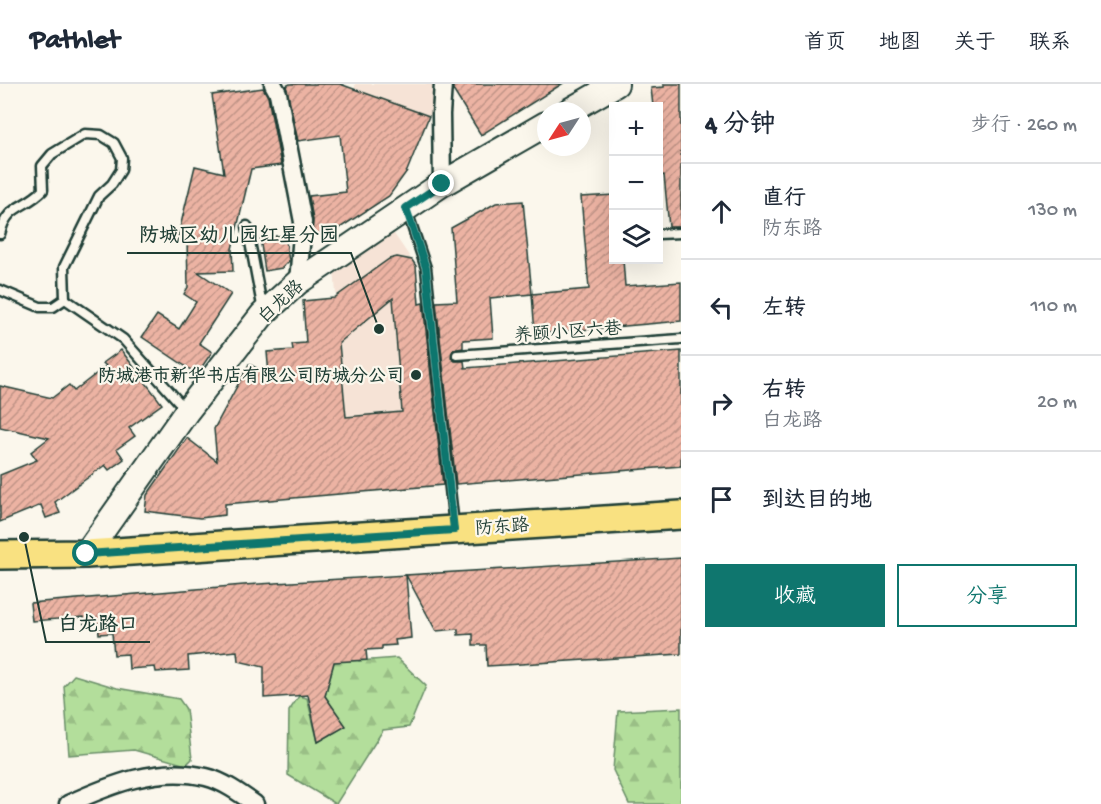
<!DOCTYPE html>
<html lang="zh">
<head>
<meta charset="utf-8">
<style>
	:root { --surface:#fff; --page:#f2f2f3; --text:#1f2937; --muted:#747a83; --line:#e0e1e3; --accent:#0f766e }
	body { margin:0; font-family:"Gochi Hand","LXGW WenKai TC",sans-serif; background:var(--page); color:var(--text) }
	.controls { position:absolute; right:18px; top:18px; display:grid; overflow:hidden; border-radius:0px; box-shadow:0 6px 24px #0002 }
	.controls button { width:54px; height:54px; display:grid; place-items:center; padding:0; border:0; border-bottom:2px solid var(--line); background:var(--surface); color:var(--text); font:30px sans-serif }
	.compass { position:absolute; left:537px; top:18px; width:54px; height:54px; border-radius:50%; background:var(--surface); box-shadow:0 6px 24px #0002; rotate:234deg }
	.stop { position:absolute; width:18px; height:18px; margin:-14px; border:4px solid #0f766e; border-radius:50%; background:#fff }
	.stop.end { background:#0f766e; border-color:#fff; box-shadow:0 2px 6px #0008 }
	.list { margin:0; padding:0; list-style:none }
	h2 { display:flex; justify-content:space-between; align-items:center; height:78px; margin:0; padding:0 24px; font-size:26px }
	h2 small { font-size:20px; font-weight:400; color:var(--muted) }
	.list li { display:grid; grid-template-columns:39px 1fr auto; gap:18px; align-items:center; box-sizing:border-box; height:96px; padding:0 24px; border-top:2px solid var(--line) }
	.list b { display:block; font-size:22px; white-space:nowrap }
	.list p { margin:0; font-size:20px; white-space:nowrap; color:var(--muted) }
	.list em { font-size:20px; font-style:normal; color:var(--muted) }
	.actions { display:flex; gap:12px; padding:18px 24px }
	.actions a { flex:1; padding:14px 0; border:2px solid var(--accent); border-radius:0px; text-align:center; font-size:21px; color:var(--accent) }
	.actions .main { background:var(--accent); color:#fff }
	.icon { flex:none; width:33px; height:33px; fill:none; stroke:currentColor; stroke-width:2; stroke-linecap:round; stroke-linejoin:round }
	.map { position:relative; flex:none; width:681px; height:720px; overflow:hidden }
	header { display:flex; align-items:center; gap:36px; box-sizing:border-box; height:84px; padding:0 30px; background:var(--surface); border-bottom:2px solid var(--line) }
	header strong { font-size:28px }
	nav { display:flex; gap:33px; margin-inline-start:auto; font-size:21px }
	main { display:flex }
	aside { flex:1; background:var(--surface) }
	.map>svg:first-child { display:block }
</style>
</head>
<body>
<header>
<strong>Pathlet</strong>
<nav><a>首页</a><a>地图</a><a>关于</a><a>联系</a></nav>
</header>
<main>
<div class="map">
<svg width="681" height="720" viewBox="0 0 681 720">
	<defs>
		<pattern id="forest-firs" width="22" height="20" patternUnits="userSpaceOnUse" patternTransform="scale(1.5)"><rect width="22" height="20" fill="#b3de9b"/><path d="M5 1l3.5 6h-7zM16 11l3.5 6h-7z" fill="#9abf86"/></pattern>
		<pattern id="building-hatch" width="6" height="6" patternUnits="userSpaceOnUse" patternTransform="scale(1.5)"><rect width="6" height="6" fill="#ecb3a3"/><path d="M-1 1l2-2M0 6l6-6M5 7l2-2" fill="none" stroke="#bf9386"/></pattern>
	</defs>
	<rect width="100%" height="100%" fill="#fbf7ec"/>
	<filter id="ink" filterUnits="userSpaceOnUse"><feTurbulence type="fractalNoise" baseFrequency=".0167" numOctaves="2"/><feDisplacementMap in="SourceGraphic" scale="12" xChannelSelector="R" yChannelSelector="G"/><feConvolveMatrix kernelMatrix="1 2 1 2 8 2 1 2 1" color-interpolation-filters="sRGB"/></filter>
	<g filter="url(#ink)">
		<g fill="#f6e3d6">
			<polygon points="355,0 459,0 452,5 452,29 429,32 355,5"/>
			<polygon points="392,147 416,182 427,326 346,333 334,185"/>
		</g>
		<g fill="url(#forest-firs)" stroke="#698e68" stroke-width="1.5">
			<polygon points="340,556 357,559 359,577 397,574 426,602 409,643 383,646 336,720 288,691 289,627 299,612 307,614 318,658 345,642 325,612"/>
			<polygon points="74,591 117,604 179,615 186,625 192,675 186,681 134,666 69,671 64,602"/>
			<polygon points="681,624 681,720 629,720 613,686 618,627"/>
		</g>
		<g fill="url(#building-hatch)" stroke="#1f3d34" stroke-width="1.5" fill-rule="evenodd">
			<polygon points="290,0 340,0 429,32 407,87 389,112 332,149 312,151 313,136 309,112 346,108 340,51 298,57 286,2"/>
			<polygon points="453,0 562,0 481,51 453,6"/>
			<polygon points="664,0 681,0 681,143 669,143 664,91 658,92 658,22 653,22 651,4 664,3"/>
			<polygon points="263,4 268,13 281,81 251,85 232,165 233,187 198,188 231,210 199,259 212,268 197,290 142,253 157,231 179,245 196,218 184,210 188,203 187,154 178,152 195,82 224,89 212,11"/>
			<polygon points="614,111 614,176 623,176 625,202 681,198 681,237 535,250 532,210 589,205 581,113"/>
			<polygon points="523,117 532,210 490,214 493,254 463,256 463,264 453,266 451,274 455,277 464,277 465,284 681,267 681,382 456,400 436,218 457,217 451,144 496,119"/>
			<polygon points="285,151 289,177 282,184 265,187 260,154"/>
			<path d="M397,173L412,176L416,182L419,220L423,219L443,401L225,420V431L200,434L145,427L147,411L187,354L217,377L214,345L249,280L269,291L267,268L293,266L292,260L306,259L303,217L334,214L389,175ZM393,214L402,328L346,333L339,259Z"/>
			<polygon points="121,266 162,320 129,344 135,352 117,365 124,375 109,386 105,381 55,418 60,429 46,434 41,421 0,438 0,391 37,376 31,368 49,354 0,343 0,302 52,314 69,301 74,307 106,282 103,279"/>
			<polygon points="681,474 681,570 521,580 487,582 486,561 473,561 473,550 458,551 458,545 436,547 406,491"/>
			<polygon points="406,491 411,554 395,556 396,561 382,562 382,565 366,566 367,576 334,578 325,612 346,642 318,658 308,611 264,614 264,583 238,577 237,567 188,572 189,586 156,588 155,583 129,585 128,570 114,571 112,549 99,550 98,539 84,540 84,533 32,537 30,519 244,501"/>
		</g>
		<g fill="none" stroke-linecap="round" stroke-linejoin="round">
			<defs>
				<g id="lane">
					<polyline points="407,127 426,184 454,442"/>
					<polyline points="247,142 263,227"/>
					<path d="M0,150C7,120 25,125 43,106L42,82L52,70L85,50L101,51L114,59L122,74L121,86L112,100L99,112L64,183L65,215"/>
					<polyline points="658,150 681,149"/>
					<polyline points="0,206 40,223 53,223 65,215"/>
					<polyline points="65,215 123,255 186,326"/>
					<polyline points="457,271 681,255"/>
				</g>
				<g id="street">
					<polyline points="273,0 278,9 303,138 298,198"/>
					<polyline points="442,100 441,30 443,0"/>
					<path d="M68,720C110,701 158,681 206,693C223,697 241,710 255,720"/>
				</g>
				<g id="secondary">
					<polyline points="569,27 616,0"/>
					<polyline points="86,470 187,327 263,230 298,198 442,100 546,40"/>
				</g>
				<polyline id="primary" points="0,471 86,470 681,431"/>
			</defs>
			<use href="#lane" stroke="#1f3d34" stroke-width="13"/>
			<use href="#street" stroke="#1f3d34" stroke-width="21"/>
			<use href="#secondary" stroke="#1f3d34" stroke-width="28"/>
			<use href="#primary" stroke="#1f3d34" stroke-width="32"/>
			<use href="#lane" stroke="#fbf7ec" stroke-width="8"/>
			<use href="#street" stroke="#fbf7ec" stroke-width="16"/>
			<use href="#secondary" stroke="#fbf7ec" stroke-width="24"/>
			<use href="#primary" stroke="#f9e181" stroke-width="27"/>
		</g>
	</g>
	<g fill="none" stroke-linecap="round" stroke-linejoin="round" filter="url(#ink)">
		<polyline stroke="#0f766e" stroke-width="8" points="86,470 454,446 426,184 406,124 442,100"/>
	</g>
	<circle fill="#1f3d34" stroke="#fbf7ec" stroke-width="2" cx="416" cy="291" r="6"/>
	<g text-anchor="middle" stroke-width="4.5" stroke-linejoin="round" paint-order="stroke">
		<g font-size="18" fill="#1f3d34" stroke="#fbf7ec">
			<text transform="translate(280 217) rotate(-43)" y="6">白龙路</text>
			<text transform="translate(568 247) rotate(-4)" y="6">养颐小区六巷</text>
			<text transform="translate(502 442) rotate(-4)" y="6">防东路</text>
		</g>
		<g font-size="18" font-weight="bold" fill="#1f3d34" stroke="#fbf7ec" text-anchor="end">
			<text x="404" y="297">防城港市新华书店有限公司防城分公司</text>
		</g>
	</g>
	<path fill="none" stroke="#1f3d34" stroke-width="2" d="M379 245L351 169H127M24 453L46 558H150"/>
	<g fill="#1f3d34" stroke="#fbf7ec" stroke-width="2">
		<circle cx="379" cy="245" r="6"/>
		<circle cx="24" cy="453" r="6"/>
	</g>
	<g font-size="20" text-anchor="middle" font-weight="bold" fill="#1f3d34" stroke="#fbf7ec" stroke-width="4.5" stroke-linejoin="round" paint-order="stroke">
		<text x="239" y="157">防城区幼儿园红星分园</text>
		<text x="98" y="546">白龙路口</text>
	</g>
</svg>
<div class="controls">
<button>+</button>
<button>−</button>
<button><svg class="icon" aria-label="layers" viewBox="0 0 24 24"><path d="M12 4l9 5-9 5-9-5zM3 14l9 5 9-5"/></svg></button>
</div>
<svg class="compass" viewBox="-18 -18 36 36"><path d="M0-13l5 13h-10z" fill="#e53935"/><path d="M0 13l5-13h-10z" fill="#747a83"/></svg>
<div class="stop" style="left:86px;top:470px"></div>
<div class="stop end" style="left:442px;top:100px"></div>
</div>
<aside>
<h2>4 分钟<small>步行 · 260 m</small></h2>
<ul class="list">
<li><svg class="icon" aria-label="ahead" viewBox="0 0 24 24"><path d="M12 20V5M6 11l6-6 6 6"/></svg><div><b>直行</b><p>防东路</p></div><em>130 m</em></li>
<li><svg class="icon" aria-label="left" viewBox="0 0 24 24"><path d="M17 20v-9H6M10 6l-5 5 5 5"/></svg><div><b>左转</b></div><em>110 m</em></li>
<li><svg class="icon" aria-label="right" viewBox="0 0 24 24"><path d="M7 20v-9h11M14 6l5 5-5 5"/></svg><div><b>右转</b><p>白龙路</p></div><em>20 m</em></li>
<li><svg class="icon" aria-label="arrive" viewBox="0 0 24 24"><path d="M6 21V4h12l-3 4 3 4H6"/></svg><div><b>到达目的地</b></div></li>
</ul>
<div class="actions"><a class="main">收藏</a><a>分享</a></div>
</aside>
</main>
</body>
</html>
